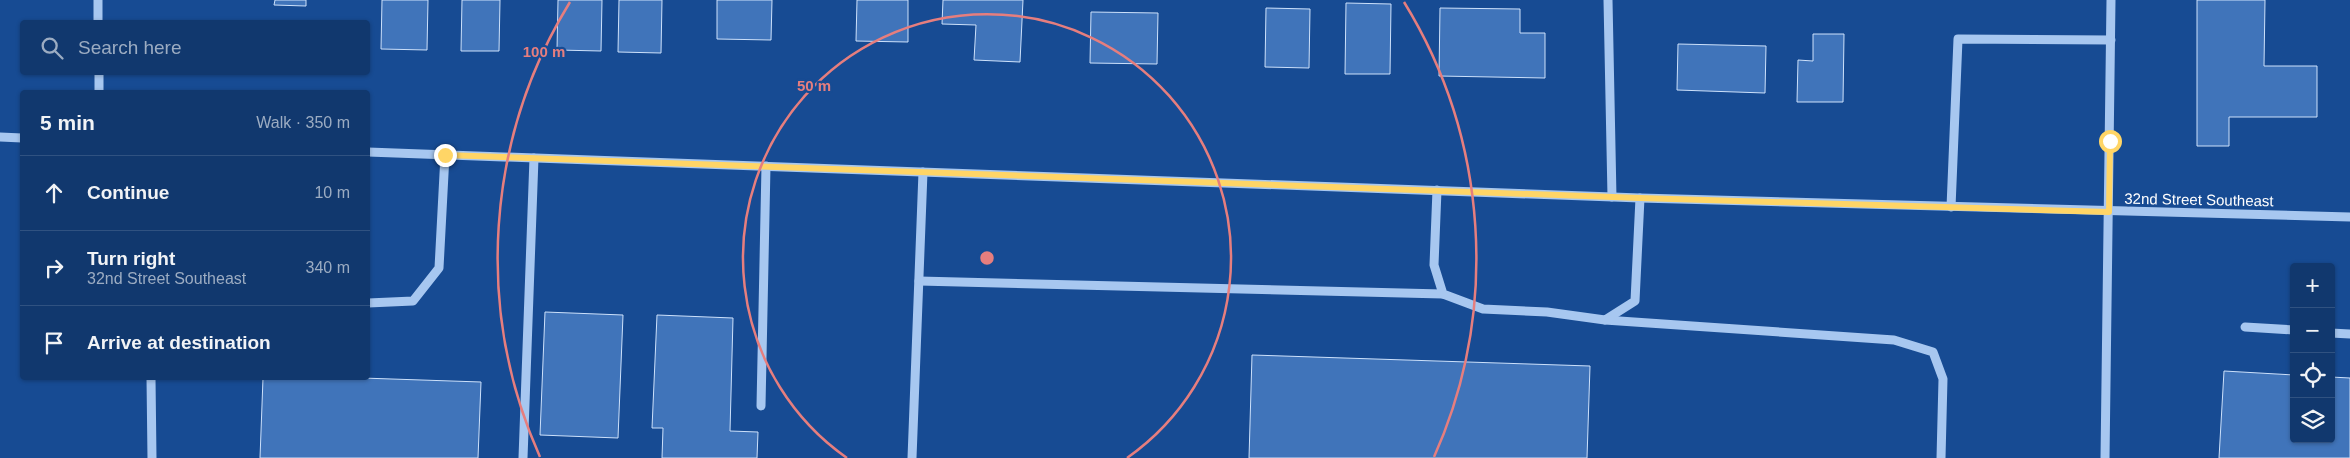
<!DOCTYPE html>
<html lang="en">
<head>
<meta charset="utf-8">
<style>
	:root { --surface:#11386e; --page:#1e4376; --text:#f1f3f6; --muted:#9cacc2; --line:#305281 }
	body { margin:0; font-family:Arial,sans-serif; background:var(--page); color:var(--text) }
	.controls { position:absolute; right:15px; bottom:15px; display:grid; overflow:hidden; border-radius:5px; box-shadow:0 1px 4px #0004 }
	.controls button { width:45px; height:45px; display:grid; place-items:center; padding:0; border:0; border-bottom:1px solid var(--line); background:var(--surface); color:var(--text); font:25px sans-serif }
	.stop { position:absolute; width:15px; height:15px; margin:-11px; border:4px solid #ffd566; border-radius:50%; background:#fff }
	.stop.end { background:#ffd566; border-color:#fff; box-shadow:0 1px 5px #0008 }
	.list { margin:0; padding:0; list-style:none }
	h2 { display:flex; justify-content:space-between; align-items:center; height:65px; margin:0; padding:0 20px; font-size:21px }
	h2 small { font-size:16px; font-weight:400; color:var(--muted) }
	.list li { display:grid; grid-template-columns:32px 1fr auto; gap:15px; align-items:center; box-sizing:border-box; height:75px; padding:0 20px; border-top:1px solid var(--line) }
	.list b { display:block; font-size:19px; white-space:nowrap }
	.list p { margin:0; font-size:16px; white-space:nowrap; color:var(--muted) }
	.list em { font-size:16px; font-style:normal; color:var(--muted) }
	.icon { flex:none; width:28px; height:28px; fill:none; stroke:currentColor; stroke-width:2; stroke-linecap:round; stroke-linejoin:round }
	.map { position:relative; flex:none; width:2350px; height:458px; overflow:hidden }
	.search { position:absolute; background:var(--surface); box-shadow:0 1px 4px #0004; left:20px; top:20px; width:350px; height:55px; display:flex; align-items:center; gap:12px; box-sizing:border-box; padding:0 18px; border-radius:5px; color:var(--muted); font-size:19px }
	.panel { position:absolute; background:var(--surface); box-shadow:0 1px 4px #0004; left:20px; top:90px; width:350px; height:290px; border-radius:5px }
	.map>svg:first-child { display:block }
</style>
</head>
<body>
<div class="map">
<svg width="2350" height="458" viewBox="0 0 2350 458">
	<rect width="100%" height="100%" fill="#174b93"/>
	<g fill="#4074ba" stroke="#cde1fb">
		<polygon points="275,0 306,0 306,6 274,5"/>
		<polygon points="382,0 428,0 427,50 381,49"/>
		<polygon points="462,0 500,0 499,51 461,51"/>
		<polygon points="558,0 602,0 601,51 557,50"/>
		<polygon points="619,0 662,0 661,53 618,52"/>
		<polygon points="717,0 772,0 771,40 717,39"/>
		<polygon points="857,0 908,0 908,42 856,41"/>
		<polygon points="943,0 1023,0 1020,62 974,60 976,25 942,24"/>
		<polygon points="2197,0 2265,0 2264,66 2317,66 2317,117 2229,117 2229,146 2197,146"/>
		<polygon points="1346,3 1391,4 1390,74 1345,74"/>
		<polygon points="1266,8 1310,9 1309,68 1265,67"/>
		<polygon points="1440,8 1520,9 1520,33 1545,33 1545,78 1439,76"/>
		<polygon points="1091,12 1158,13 1157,64 1090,63"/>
		<polygon points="203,21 302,22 203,22"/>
		<polygon points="1813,34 1844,34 1843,102 1797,102 1798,60 1813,61"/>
		<polygon points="1678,44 1766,46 1765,93 1677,90"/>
		<polygon points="545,312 623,315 618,438 540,435"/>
		<polygon points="657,315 733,318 730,431 758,432 757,458 662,458 663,428 652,428"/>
		<polygon points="1252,355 1590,366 1587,458 1249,458"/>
		<polygon points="2224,371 2294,375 2294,439 2331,439 2331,377 2350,378 2350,458 2219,458"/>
		<polygon points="263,378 362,378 481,382 478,458 260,458"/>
	</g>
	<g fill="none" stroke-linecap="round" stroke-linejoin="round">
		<g stroke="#a7c7f0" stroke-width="9">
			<polyline points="98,0 98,22"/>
			<polyline points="1608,0 1612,197"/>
			<polyline points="99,72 99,92"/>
			<polyline points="0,137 22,138"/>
			<polyline points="368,152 1640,198 2350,217"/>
			<polyline points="1437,190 1434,265 1443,294 1483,309 1547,312 1605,320 1635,301 1640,198"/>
			<polyline points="1951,207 1958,39 2111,40"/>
			<polyline points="919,281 1443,294"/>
			<polyline points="368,303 413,301 439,268 445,155"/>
			<polyline points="1605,320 1894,340 1933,352 1943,379 1941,458"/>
			<polyline points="2245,327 2294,330"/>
			<polyline points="2331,333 2350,334"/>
			<polyline points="151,378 152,458"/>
			<polyline points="761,406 766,166"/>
			<polyline points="523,458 534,158"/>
			<polyline points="912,458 923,172"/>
			<polyline points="2105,458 2111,0"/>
		</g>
	</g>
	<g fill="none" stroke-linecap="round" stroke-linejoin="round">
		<polyline stroke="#ffd566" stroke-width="6" points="445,155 1640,198 2109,212 2110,141"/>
	</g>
	<g fill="none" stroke="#e67e7e" stroke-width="2.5">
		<path d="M847 458A244 244 0 1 1 1127 458"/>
		<path d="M540 457A489 489 0 0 1 570 2M1404 2A489 489 0 0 1 1434 457"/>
	</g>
	<g text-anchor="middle" stroke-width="4.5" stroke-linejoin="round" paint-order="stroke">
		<g font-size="15" fill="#fff" stroke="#174b93">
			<text transform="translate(2199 200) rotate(1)" y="5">32nd Street Southeast</text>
		</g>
	</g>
	<circle cx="987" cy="258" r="8" fill="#e67e7e" stroke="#174b93" stroke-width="2.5"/>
	<g font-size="15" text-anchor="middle" font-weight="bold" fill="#e67e7e" stroke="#174b93" stroke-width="4.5" stroke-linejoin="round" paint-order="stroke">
		<text x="544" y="57">100 m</text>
		<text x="814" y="91">50 m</text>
	</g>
</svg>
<div class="controls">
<button>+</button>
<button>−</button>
<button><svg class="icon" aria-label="locate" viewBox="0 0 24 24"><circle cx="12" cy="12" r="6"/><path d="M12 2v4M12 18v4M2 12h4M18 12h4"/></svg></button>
<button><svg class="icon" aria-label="layers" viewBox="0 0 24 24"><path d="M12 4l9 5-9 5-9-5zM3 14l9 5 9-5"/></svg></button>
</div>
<div class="stop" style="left:2110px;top:141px"></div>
<div class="stop end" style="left:445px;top:155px"></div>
<div class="search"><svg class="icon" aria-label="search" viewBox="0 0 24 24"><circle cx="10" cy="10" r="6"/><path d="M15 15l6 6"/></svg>Search here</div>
<section class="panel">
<h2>5 min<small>Walk · 350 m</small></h2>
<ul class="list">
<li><svg class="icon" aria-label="ahead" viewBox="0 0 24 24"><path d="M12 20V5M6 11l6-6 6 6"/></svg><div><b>Continue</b></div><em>10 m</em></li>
<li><svg class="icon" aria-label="right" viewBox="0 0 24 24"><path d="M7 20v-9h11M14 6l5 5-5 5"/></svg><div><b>Turn right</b><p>32nd Street Southeast</p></div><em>340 m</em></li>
<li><svg class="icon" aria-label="arrive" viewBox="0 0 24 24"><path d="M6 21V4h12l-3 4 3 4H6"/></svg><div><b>Arrive at destination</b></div></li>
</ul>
</section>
</div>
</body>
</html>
